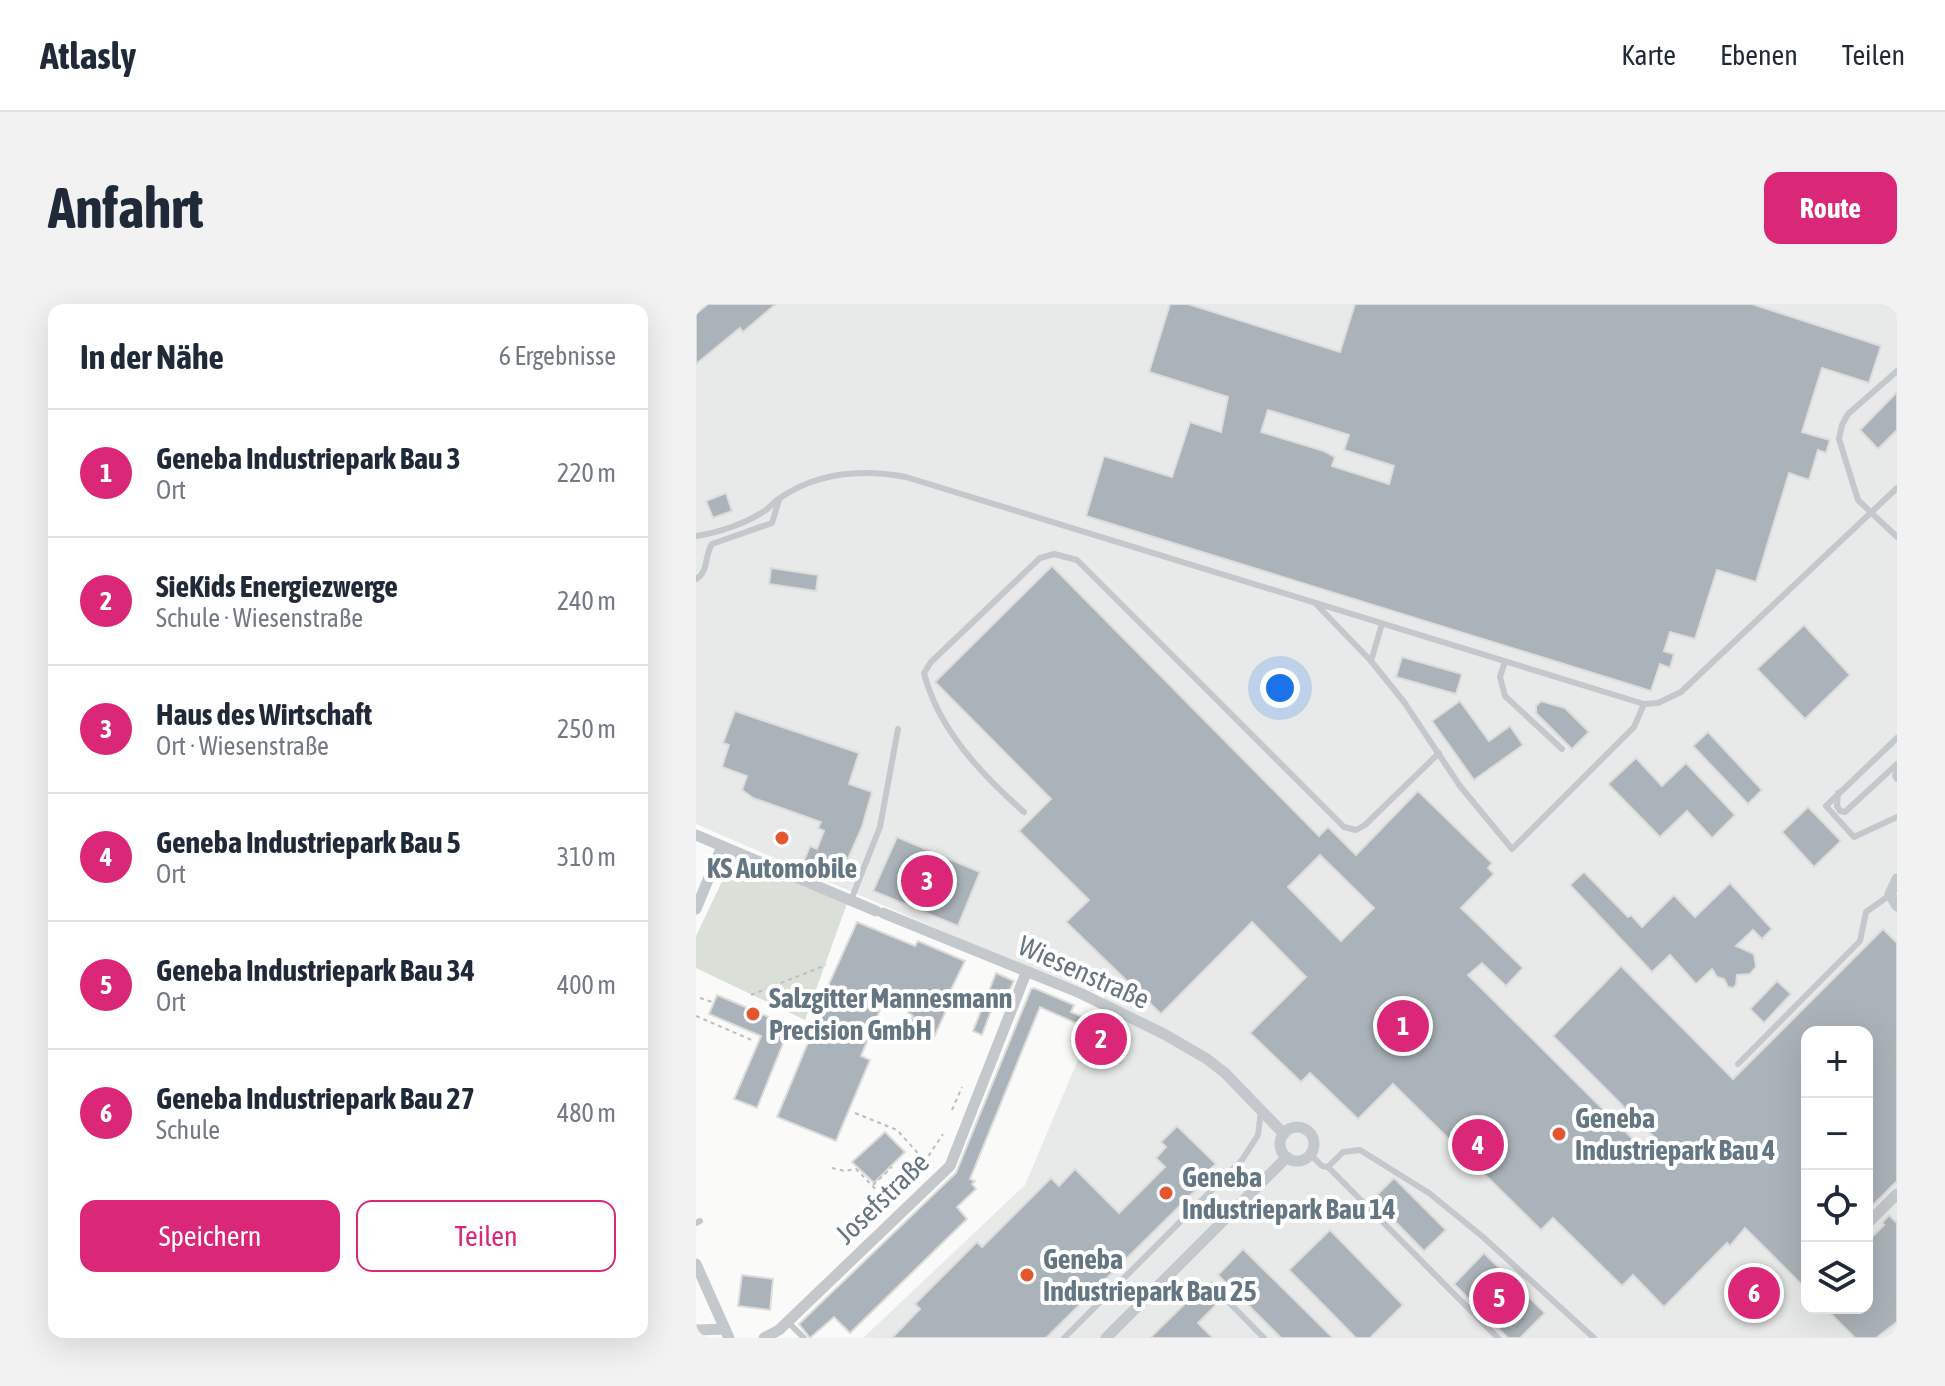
<!DOCTYPE html>
<html lang="de">
<head>
<meta charset="utf-8">
<style>
	:root { --surface:#fff; --page:#f2f2f3; --text:#1f2937; --muted:#747a83; --line:#e0e1e3; --accent:#db2777 }
	body { margin:0; font-family:"Asap Condensed",sans-serif; background:var(--page); color:var(--text) }
	.controls { position:absolute; right:24px; bottom:24px; display:grid; overflow:hidden; border-radius:16px; box-shadow:0 8px 32px #0002 }
	.controls button { width:72px; height:72px; display:grid; place-items:center; padding:0; border:0; border-bottom:2px solid var(--line); background:var(--surface); color:var(--text); font:40px sans-serif }
	.you { position:absolute; left:584px; top:384px; width:28px; height:28px; margin:-20px; border:6px solid #fff; border-radius:50%; background:#1a73e8; box-shadow:0 0 0 12px #1a73e833 }
	.badge { display:grid; place-items:center; width:52px; height:52px; border-radius:50%; background:var(--accent); color:#fff; font-size:26px; font-weight:700 }
	.pin { position:absolute; translate:-50% -50%; border:4px solid #fff; box-shadow:0 2px 8px #0006 }
	.list { margin:0; padding:0; list-style:none }
	h2 { display:flex; justify-content:space-between; align-items:center; height:104px; margin:0; padding:0 32px; font-size:34px }
	h2 small { font-size:26px; font-weight:400; color:var(--muted) }
	.list li { display:grid; grid-template-columns:52px 1fr auto; gap:24px; align-items:center; box-sizing:border-box; height:128px; padding:0 32px; border-top:2px solid var(--line) }
	.list b { display:block; font-size:30px; white-space:nowrap }
	.list p { margin:0; font-size:26px; white-space:nowrap; color:var(--muted) }
	.list em { font-size:26px; font-style:normal; color:var(--muted) }
	.actions { display:flex; gap:16px; padding:24px 32px }
	.actions a { flex:1; padding:18px 0; border:2px solid var(--accent); border-radius:16px; text-align:center; font-size:28px; color:var(--accent) }
	.actions .main { background:var(--accent); color:#fff }
	.icon { flex:none; width:44px; height:44px; fill:none; stroke:currentColor; stroke-width:2; stroke-linecap:round; stroke-linejoin:round }
	.map { position:relative; flex:none; width:1201px; height:1034px; overflow:hidden; border-radius:16px }
	header { display:flex; align-items:center; gap:48px; box-sizing:border-box; height:112px; padding:0 40px; background:var(--surface); border-bottom:2px solid var(--line) }
	header strong { font-size:38px }
	nav { display:flex; gap:44px; margin-inline-start:auto; font-size:28px }
	.intro { display:flex; align-items:center; justify-content:space-between; box-sizing:border-box; height:192px; padding:0 48px }
	h1 { margin:0; font-size:56px }
	.button { padding:20px 36px; border-radius:16px; background:var(--accent); color:#fff; font-size:28px; font-weight:700 }
	main { display:flex; gap:48px; padding:0 48px }
	aside { flex:1; background:var(--surface); border-radius:16px; box-shadow:0 8px 32px #0002 }
	.map>svg:first-child { display:block }
</style>
</head>
<body>
<header>
<strong>Atlasly</strong>
<nav><a>Karte</a><a>Ebenen</a><a>Teilen</a></nav>
</header>
<div class="intro"><h1>Anfahrt</h1><a class="button">Route</a></div>
<main>
<aside>
<h2>In der Nähe<small>6 Ergebnisse</small></h2>
<ul class="list">
<li><span class="badge">1</span><div><b>Geneba Industriepark Bau 3</b><p>Ort</p></div><em>220 m</em></li>
<li><span class="badge">2</span><div><b>SieKids Energiezwerge</b><p>Schule · Wiesenstraße</p></div><em>240 m</em></li>
<li><span class="badge">3</span><div><b>Haus des Wirtschaft</b><p>Ort · Wiesenstraße</p></div><em>250 m</em></li>
<li><span class="badge">4</span><div><b>Geneba Industriepark Bau 5</b><p>Ort</p></div><em>310 m</em></li>
<li><span class="badge">5</span><div><b>Geneba Industriepark Bau 34</b><p>Ort</p></div><em>400 m</em></li>
<li><span class="badge">6</span><div><b>Geneba Industriepark Bau 27</b><p>Schule</p></div><em>480 m</em></li>
</ul>
<div class="actions"><a class="main">Speichern</a><a>Teilen</a></div>
</aside>
<div class="map">
<svg width="1201" height="1034" viewBox="0 0 1201 1034">
	<rect width="100%" height="100%" fill="#fafaf8"/>
	<path fill="#e8e9e9" fill-rule="evenodd" d="M0,0H1201V1034H167L329,881L409,692L304,652L0,520ZM1111,728H1171V1004H1111Z"/>
	<polygon fill="#dadfd7" points="38,552 152,597 109,716 0,664 0,632"/>
	<g fill="#aab3b9" stroke="#dcdcda" stroke-width="2" fill-rule="evenodd">
		<polygon points="12,0 80,0 47,28 44,24 0,60 0,10"/>
		<path d="M474,0H492L644,48L659,0H1056L1185,42L1173,79L1126,64L1106,128L1134,136L1130,149L1122,146L1113,176L1093,169L1060,278L1021,266L999,335L974,328L968,347L978,350L974,364L964,360L955,387L390,212L408,152L476,173L494,118L525,128L532,93L453,68ZM572,106L653,131L648,146L698,162L693,180L636,162L639,153L628,147L565,128Z"/>
		<polygon points="1201,88 1201,126 1182,145 1164,126"/>
		<polygon points="30,189 36,207 17,214 10,197"/>
		<path d="M356,262L623,532L632,523L660,551L722,487L796,559L792,564L798,570L765,604L827,664L810,682L786,659L772,671L949,847L960,835L857,732L925,662L1037,775L1187,625L1201,639V877L1171,907V728H1111V986L1049,924L1034,942L1031,939L968,1003L937,971L926,982L857,914L845,926L697,780L662,815L614,769L605,778L554,729L610,673L556,618L465,710L370,618L393,596L323,527L355,495L239,378ZM624,551L678,604L645,637L592,583Z"/>
		<polygon points="75,264 122,271 120,287 73,280"/>
		<polygon points="1108,321 1154,371 1109,415 1061,365"/>
		<polygon points="706,353 766,370 760,390 700,373"/>
		<polygon points="764,397 793,437 814,422 827,441 778,476 736,417"/>
		<polygon points="845,397 869,404 893,428 876,445 840,409 840,402"/>
		<polygon points="39,407 163,449 153,480 176,488 166,523 148,564 141,561 138,569 108,557 114,542 121,545 128,527 122,524 125,518 57,494 46,486 51,472 26,463 33,441 27,439"/>
		<polygon points="1012,428 1066,486 1052,500 997,442"/>
		<polygon points="940,454 966,482 990,459 1039,511 1016,534 991,507 964,533 912,480"/>
		<polygon points="1112,503 1145,537 1118,563 1086,528"/>
		<polygon points="201,533 284,568 262,622 177,587"/>
		<polygon points="888,568 932,613 935,611 946,623 978,591 999,613 1034,579 1076,625 1066,635 1057,626 1040,642 1058,650 1060,663 1054,670 1041,671 1040,681 1037,684 1032,683 1028,675 1021,673 1016,665 1000,680 974,651 956,668 874,581"/>
		<polygon points="161,618 219,642 222,637 269,657 248,700 252,702 236,738 214,720 217,712 190,691 165,752 174,756 140,837 81,813 121,717 117,715"/>
		<polygon points="300,669 318,677 311,692 302,688 286,731 277,727"/>
		<polygon points="1081,677 1095,690 1068,719 1054,705"/>
		<polygon points="338,684 378,701 375,708 436,734 425,759 375,737 382,720 344,703 274,875 279,877 276,880 280,885 261,903 271,915 154,1029 138,1013 114,1034 103,1020 260,869 335,685"/>
		<polygon points="21,691 94,722 61,804 38,795 65,732 13,710"/>
		<polygon points="481,822 520,860 510,869 514,872 350,1034 196,1034 224,1005 219,1000 281,938 286,943 355,874 363,882 379,865 423,909 469,863 460,854 470,843 465,838"/>
		<polygon points="189,828 209,848 178,879 156,858"/>
		<polygon points="698,874 750,926 728,947 677,895"/>
		<polygon points="1193,911 1201,919 1201,1018 1180,1034 1159,1034 1129,1004 1171,1004 1171,938 1188,921 1186,919"/>
		<polygon points="634,926 707,1001 674,1034 660,1034 593,966"/>
		<polygon points="547,945 637,1034 585,1034 522,971"/>
		<polygon points="788,949 849,1009 824,1034 812,1034 758,980"/>
		<polygon points="46,971 77,975 74,1006 42,1002"/>
		<polygon points="506,983 522,999 502,1019 517,1034 454,1034"/>
	</g>
	<g fill="none" stroke-linecap="round" stroke-linejoin="round">
		<g stroke="#bbbfc2" stroke-width="2" stroke-dasharray="4 4" stroke-linecap="butt">
			<polyline points="55,691 130,661"/>
			<polyline points="4,694 16,698"/>
			<polyline points="0,712 58,737"/>
			<polyline points="256,806 266,783"/>
			<polyline points="159,809 201,826 229,857"/>
			<polyline points="136,864 149,867 160,865 189,895"/>
			<polyline points="177,881 196,863"/>
			<polyline points="166,921 229,857 247,830"/>
		</g>
		<g stroke="#c3c8cc" stroke-width="6">
			<polyline points="1201,67 1152,110 1146,121 1143,135 1162,196 1201,233"/>
			<path d="M0,232C22,229 51,219 70,206C75,202 79,197 84,194C122,168 167,165 210,173L948,400L962,399L985,388L1201,184"/>
			<path d="M0,275C13,268 8,252 16,240L76,219L83,196"/>
			<polyline points="620,300 675,357 708,398 764,482 816,545 938,423 948,400"/>
			<polyline points="675,357 686,320"/>
			<polyline points="809,357 804,373 809,392 866,445"/>
			<polyline points="1201,434 1130,502 1158,533 1201,513"/>
			<polyline points="1201,466 1199,472 1201,475"/>
			<polyline points="1142,489 1141,502 1144,507 1149,508 1201,460"/>
			<path d="M328,508C286,471 242,425 228,369L235,358L344,254L358,250L381,256L648,523L660,526L669,521L743,449"/>
			<polyline points="155,596 184,523 202,425"/>
			<polyline points="1042,760 1164,637 1170,608 1194,591"/>
			<polyline points="614,850 626,862 632,863 802,1034"/>
			<polyline points="632,863 647,848 664,846 733,889 787,933 898,1034"/>
			<polyline points="0,919 4,917"/>
			<polyline points="516,981 568,1034"/>
			<polyline points="92,1018 108,1034"/>
			<polyline points="368,1034 546,856 562,831 565,807"/>
		</g>
		<g stroke="#c3c8cc" stroke-width="11">
			<polyline points="0,531 180,607"/>
			<polyline points="1201,575 1194,590 1201,602"/>
			<polyline points="0,605 26,542"/>
			<polyline points="187,609 384,689 468,730 511,755 529,769 588,830"/>
			<circle cx="601" cy="840" r="17"/>
			<polyline points="1171,920 1201,890"/>
			<polyline points="0,960 33,1034"/>
			<polyline points="0,1026 29,1025"/>
			<polyline points="68,1034 83,1026 254,862 330,669"/>
			<polyline points="410,1034 591,853"/>
		</g>
	</g>
	<g fill="#e4572e" stroke="#fff" stroke-width="3">
		<circle cx="86" cy="534" r="8"/>
		<circle cx="57" cy="710" r="8"/>
		<circle cx="863" cy="830" r="8"/>
		<circle cx="470" cy="889" r="8"/>
		<circle cx="331" cy="971" r="8"/>
	</g>
	<g text-anchor="middle" stroke-width="8" stroke-linejoin="round" paint-order="stroke">
		<g font-size="28" font-weight="bold" fill="#657683" stroke="#fff" text-anchor="start">
			<text x="86" y="574" text-anchor="middle">KS Automobile</text>
			<text x="73" y="704">Salzgitter Mannesmann<tspan x="73" dy="32">Precision GmbH</tspan></text>
			<text x="879" y="824">Geneba<tspan x="879" dy="32">Industriepark Bau 4</tspan></text>
			<text x="486" y="883">Geneba<tspan x="486" dy="32">Industriepark Bau 14</tspan></text>
			<text x="347" y="965">Geneba<tspan x="347" dy="32">Industriepark Bau 25</tspan></text>
		</g>
		<g font-size="28" fill="#657683" stroke="#fff">
			<text transform="translate(388 668) rotate(24)" y="10">Wiesenstraße</text>
			<text transform="translate(186 894) rotate(-44)" y="10">Josefstraße</text>
		</g>
	</g>
</svg>
<div class="controls">
<button>+</button>
<button>−</button>
<button><svg class="icon" aria-label="locate" viewBox="0 0 24 24"><circle cx="12" cy="12" r="6"/><path d="M12 2v4M12 18v4M2 12h4M18 12h4"/></svg></button>
<button><svg class="icon" aria-label="layers" viewBox="0 0 24 24"><path d="M12 4l9 5-9 5-9-5zM3 14l9 5 9-5"/></svg></button>
</div>
<div class="you"></div>
<div class="pin badge" style="left:707px;top:722px">1</div>
<div class="pin badge" style="left:405px;top:735px">2</div>
<div class="pin badge" style="left:231px;top:577px">3</div>
<div class="pin badge" style="left:782px;top:841px">4</div>
<div class="pin badge" style="left:803px;top:994px">5</div>
<div class="pin badge" style="left:1058px;top:989px">6</div>
</div>
</main>
</body>
</html>
